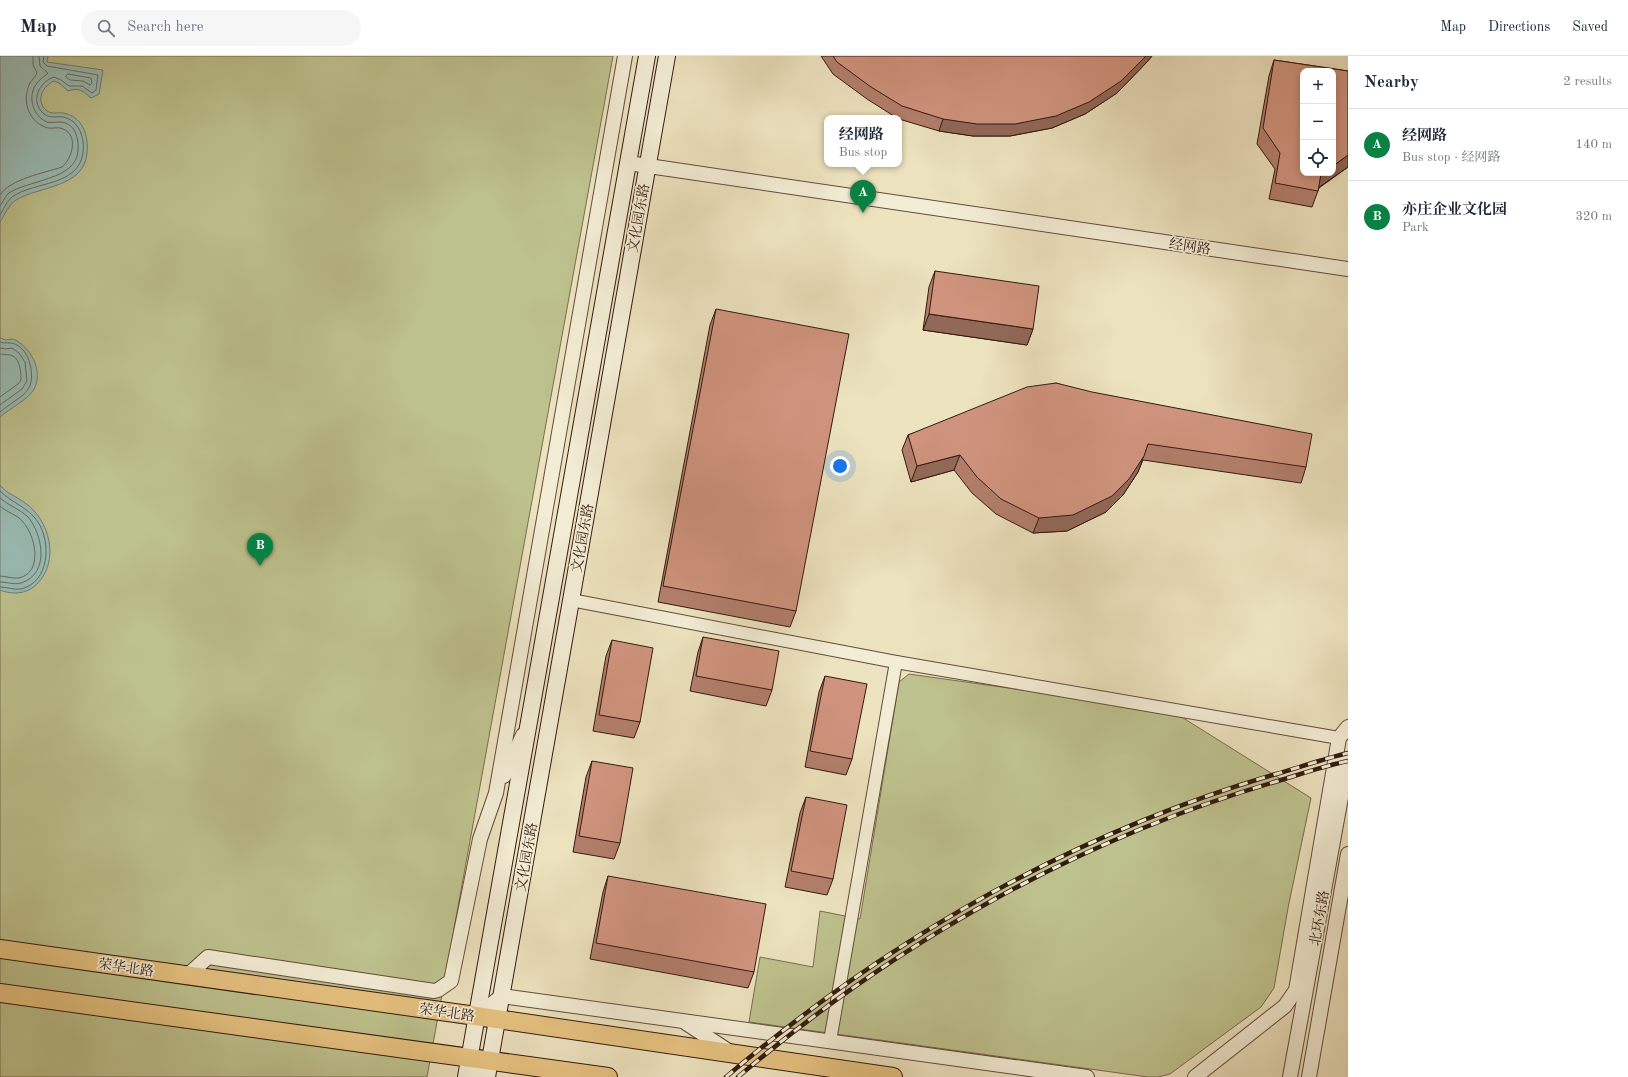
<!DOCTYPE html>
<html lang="en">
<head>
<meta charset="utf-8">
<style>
	:root { --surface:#fff; --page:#f6f6f7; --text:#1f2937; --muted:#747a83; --line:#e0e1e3; --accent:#0b8043 }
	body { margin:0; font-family:"Old Standard TT","Noto Serif SC",serif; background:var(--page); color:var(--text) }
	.controls { position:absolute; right:12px; top:12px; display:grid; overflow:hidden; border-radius:8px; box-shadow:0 2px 10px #0003 }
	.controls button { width:36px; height:36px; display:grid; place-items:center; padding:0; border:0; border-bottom:1px solid var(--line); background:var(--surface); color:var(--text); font:20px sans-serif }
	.you { position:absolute; left:840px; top:410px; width:14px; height:14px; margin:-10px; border:3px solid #fff; border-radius:50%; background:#1a73e8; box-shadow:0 0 0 6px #1a73e833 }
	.badge { display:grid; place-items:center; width:26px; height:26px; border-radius:50%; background:var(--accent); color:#fff; font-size:13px; font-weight:700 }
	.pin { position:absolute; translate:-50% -33px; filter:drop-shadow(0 1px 2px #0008) }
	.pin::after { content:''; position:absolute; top:21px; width:14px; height:12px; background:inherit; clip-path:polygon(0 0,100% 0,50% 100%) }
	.popup { position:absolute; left:824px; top:59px; width:78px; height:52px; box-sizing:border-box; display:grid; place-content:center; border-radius:8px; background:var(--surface); filter:drop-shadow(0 1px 3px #0005); font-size:13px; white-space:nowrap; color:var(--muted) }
	.popup b { font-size:15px; color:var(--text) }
	.popup::after { content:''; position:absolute; left:50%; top:100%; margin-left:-8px; border:8px solid transparent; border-top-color:var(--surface) }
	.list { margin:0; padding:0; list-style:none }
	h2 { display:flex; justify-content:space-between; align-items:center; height:52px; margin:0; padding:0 16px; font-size:17px }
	h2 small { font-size:13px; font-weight:400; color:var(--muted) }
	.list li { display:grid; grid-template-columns:26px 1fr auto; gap:12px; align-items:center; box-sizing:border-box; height:72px; padding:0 16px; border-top:1px solid var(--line) }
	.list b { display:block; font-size:15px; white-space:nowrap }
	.list p { margin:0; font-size:13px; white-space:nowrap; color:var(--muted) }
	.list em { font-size:13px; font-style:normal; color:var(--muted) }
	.icon { flex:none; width:22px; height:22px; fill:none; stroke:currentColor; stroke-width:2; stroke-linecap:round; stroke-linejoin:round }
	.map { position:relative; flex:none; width:1348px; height:1021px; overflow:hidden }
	header { display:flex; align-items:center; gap:24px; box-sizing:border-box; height:56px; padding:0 20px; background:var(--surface); border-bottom:1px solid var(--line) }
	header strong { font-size:19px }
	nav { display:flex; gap:22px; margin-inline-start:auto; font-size:14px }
	.search { width:280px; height:36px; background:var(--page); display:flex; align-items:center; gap:10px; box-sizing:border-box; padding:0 14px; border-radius:22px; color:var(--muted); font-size:15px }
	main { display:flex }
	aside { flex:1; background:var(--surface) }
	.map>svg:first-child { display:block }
</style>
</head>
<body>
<header>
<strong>Map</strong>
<div class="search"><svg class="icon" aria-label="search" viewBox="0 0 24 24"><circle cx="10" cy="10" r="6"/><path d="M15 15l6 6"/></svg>Search here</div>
<nav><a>Map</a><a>Directions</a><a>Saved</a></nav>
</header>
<main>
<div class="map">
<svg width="1348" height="1021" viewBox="0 0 1348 1021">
	<rect width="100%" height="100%" fill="#ede3bf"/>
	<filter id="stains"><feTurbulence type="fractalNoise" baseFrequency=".005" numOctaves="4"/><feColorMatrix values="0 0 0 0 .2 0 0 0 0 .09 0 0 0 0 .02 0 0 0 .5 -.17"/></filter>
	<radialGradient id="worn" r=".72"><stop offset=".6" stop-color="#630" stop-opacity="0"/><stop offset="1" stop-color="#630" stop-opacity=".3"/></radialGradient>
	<g fill="#bec28e" stroke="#786e4f">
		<polygon points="0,0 613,0 427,1021 0,1021"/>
		<polygon points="909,618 1172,655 1311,742 1288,852 1274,932 1261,951 1170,1018 1158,1021 1148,1021 749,966 760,901 813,911 820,855 860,863 899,626"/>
	</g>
	<g fill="#9abdb6" stroke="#717c74">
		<path d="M0,0H48L47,6L103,14L99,38L91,42C83,35 79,31 68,35L59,27L54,25C43,30 35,44 46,54C51,59 57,56 63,57C82,60 89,79 87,97C84,132 39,130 16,144C9,148 4,160 0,166Z"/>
		<path d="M0,282L6,284L13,283C30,290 44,315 34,333C29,343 9,353 0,361Z"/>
		<path d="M0,429C7,438 16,440 25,447C50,464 60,505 37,528C27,538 13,539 0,534Z"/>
	</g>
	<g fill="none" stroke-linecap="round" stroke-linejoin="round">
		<g stroke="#666c63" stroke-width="1">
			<polygon points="68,18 91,22 92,27 90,29 83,25 70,24 66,21"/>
			<path d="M0,139C10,123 44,117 62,111C72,103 79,79 63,73C57,70 51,74 45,71C27,64 22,43 30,27C32,24 35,21 37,17L33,9V0"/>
			<path d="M0,150C3,146 5,140 9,137C28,124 76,124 78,95C79,82 75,66 59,66C55,66 51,67 47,66C33,60 28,42 35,30C38,24 44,21 48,17L40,10L39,0"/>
			<path d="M0,159C3,154 7,145 12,141C34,125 78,131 83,97C85,82 79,64 63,61C56,60 49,63 43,57C30,45 39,26 54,21L61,24L69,30H82L92,37L96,34L98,19L47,10L43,6L44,0"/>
			<path d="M0,286C5,288 10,286 15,288C23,291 28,300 30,308C37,338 20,339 0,356"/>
			<polyline points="0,292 5,293 12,292 19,297 25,306 27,325 22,333 0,349"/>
			<path d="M0,298C4,299 10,298 13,300C20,304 21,316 21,324L18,328L0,341"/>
			<path d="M0,435C12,447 28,451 38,466C51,486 50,526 21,533C14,534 7,531 0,531"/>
			<path d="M0,442C9,450 20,453 28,461C43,479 50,518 21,527C14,529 7,526 0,526"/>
			<path d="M0,450C7,457 17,458 23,466C35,479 44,516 19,522C12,523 6,520 0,520"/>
		</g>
		<defs>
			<g id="minor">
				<polyline points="571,544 896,606 1339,682"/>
				<polyline points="830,985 896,606"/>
			</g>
			<g id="tertiary">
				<polyline points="628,107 1348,213"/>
				<polyline points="504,720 523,679"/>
				<polyline points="187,920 208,901 434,935 438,934 451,925 480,783 496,737 625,0"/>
				<polyline points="476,960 502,940 1087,1021"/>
				<polyline points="686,967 730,996"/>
				<polyline points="470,1002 481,1021"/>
				<polyline points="1195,1021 1285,950 1296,934 1339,682 1348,671"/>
				<polyline points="1290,1021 1348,703"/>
				<polyline points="1309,1021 1348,798"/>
			</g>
			<g id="secondary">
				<polyline points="466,1021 647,0"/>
				<polyline points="487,1021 667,0"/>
			</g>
			<g id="primary">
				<polyline points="0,893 476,960 893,1021"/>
				<polyline points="0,937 608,1021"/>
			</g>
		</defs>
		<use href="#minor" stroke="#624c3c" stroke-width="14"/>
		<use href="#tertiary" stroke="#624c3c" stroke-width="16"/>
		<use href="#secondary" stroke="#331a10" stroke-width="18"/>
		<use href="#primary" stroke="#331a10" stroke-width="20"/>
		<use href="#minor" stroke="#f3edd5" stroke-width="12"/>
		<use href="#tertiary" stroke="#f3edd5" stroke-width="14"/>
		<use href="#secondary" stroke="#f3edd5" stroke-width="16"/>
		<use href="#primary" stroke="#e6c280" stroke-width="18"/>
		<defs>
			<g id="rail">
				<path d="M726,1021C889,883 1071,778 1276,718C1300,711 1324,703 1348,697"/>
				<path d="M738,1021C896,887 1078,783 1278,725C1301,718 1324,710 1348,705"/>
			</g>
		</defs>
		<use href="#rail" stroke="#331a10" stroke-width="4.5"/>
		<use href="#rail" stroke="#f3edd5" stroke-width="3" stroke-dasharray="9" stroke-linecap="butt"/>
	</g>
	<g fill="#b37f6c" stroke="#331a10">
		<polygon points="821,0 1152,0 1147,6 1117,37 1085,58 1052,72 1010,80 973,80 939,75 899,63 899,62 897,62 867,43 833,18"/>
		<polygon points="1274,4 1348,15 1348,111 1319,132 1312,151 1269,143 1275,113 1257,88 1269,20"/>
		<polygon points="935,215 1033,273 1027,289 923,274 929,231"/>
		<polygon points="716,253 796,555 790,571 658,546 710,269"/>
		<polygon points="1056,327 1306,411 1301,427 1143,404 1138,416 1123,439 1106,456 1067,475 1033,477 996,458 972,437 954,414 911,426 902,394 908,379"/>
		<polygon points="703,581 772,634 766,650 690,635 698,596"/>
		<polygon points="612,584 640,666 634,682 593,675 606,600"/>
		<polygon points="825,620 852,703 846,719 805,711 819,636"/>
		<polygon points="592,705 620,787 614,803 573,796 586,721"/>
		<polygon points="806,741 833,823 827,839 785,831 800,757"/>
		<polygon points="608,820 754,916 748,932 590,903 603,836"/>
	</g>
	<g fill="#926858" stroke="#331a10">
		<polygon points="1146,0 1152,0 1147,6 1117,37 1085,58 1052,72 1010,80 973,80 939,75 943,63"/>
		<polygon points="1348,99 1348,111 1315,134 1321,118 1323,117 1333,117 1333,110"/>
		<polygon points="929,258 1033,273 1027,289 923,274"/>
		<polygon points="1148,388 1138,416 1123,439 1106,456 1067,475 1033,477 1039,462"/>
		<polygon points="960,399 954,414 911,426 917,410"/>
	</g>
	<g fill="#d0947e" stroke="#331a10">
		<polygon points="833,0 1146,0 1121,25 1089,46 1056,60 1015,68 977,68 943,63 902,50 871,31 837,6"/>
		<polygon points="1274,4 1348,15 1348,99 1333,110 1333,15 1303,15 1303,117 1323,117 1321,118 1318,135 1275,127 1280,97 1263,72"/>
		<polygon points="935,215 1039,230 1033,273 929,258"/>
		<polygon points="716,253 849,278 796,555 663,530"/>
		<polygon points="1056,327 1092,336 1312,378 1306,411 1148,388 1144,400 1129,423 1112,440 1073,459 1039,462 1001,443 977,421 960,399 917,410 908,379 1027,331"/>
		<polygon points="703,581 779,595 772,634 696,620"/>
		<polygon points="612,584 653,592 640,666 599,659"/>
		<polygon points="825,620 867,628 852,703 810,695"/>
		<polygon points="592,705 633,712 620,787 579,780"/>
		<polygon points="806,741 847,749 833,823 791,815"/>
		<polygon points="608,820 766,848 754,916 596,887"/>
	</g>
	<g text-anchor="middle" stroke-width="3.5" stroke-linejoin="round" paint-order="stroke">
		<g font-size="14" fill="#331a10" stroke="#f3edd5">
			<text transform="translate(638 162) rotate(-80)" y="5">文化园东路</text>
			<text transform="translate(1190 190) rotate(8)" y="5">经网路</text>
			<text transform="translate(582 482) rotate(-80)" y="5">文化园东路</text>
			<text transform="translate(526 801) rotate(-80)" y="5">文化园东路</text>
			<text transform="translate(1319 862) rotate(-80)" y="5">北环东路</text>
			<text transform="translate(126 911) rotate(8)" y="5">荣华北路</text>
			<text transform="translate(447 956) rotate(8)" y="5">荣华北路</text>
		</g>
	</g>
	<rect width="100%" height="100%" filter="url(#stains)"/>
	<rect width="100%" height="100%" fill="url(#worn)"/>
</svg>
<div class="controls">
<button>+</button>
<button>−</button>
<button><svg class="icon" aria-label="locate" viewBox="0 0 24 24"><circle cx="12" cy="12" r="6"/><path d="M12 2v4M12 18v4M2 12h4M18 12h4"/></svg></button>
</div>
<div class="you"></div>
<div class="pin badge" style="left:863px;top:157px">A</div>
<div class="popup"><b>经网路</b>Bus stop</div>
<div class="pin badge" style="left:260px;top:510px">B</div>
</div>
<aside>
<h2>Nearby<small>2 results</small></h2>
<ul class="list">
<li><span class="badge">A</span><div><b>经网路</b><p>Bus stop · 经网路</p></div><em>140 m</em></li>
<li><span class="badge">B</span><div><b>亦庄企业文化园</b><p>Park</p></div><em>320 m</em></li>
</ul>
</aside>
</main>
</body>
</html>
